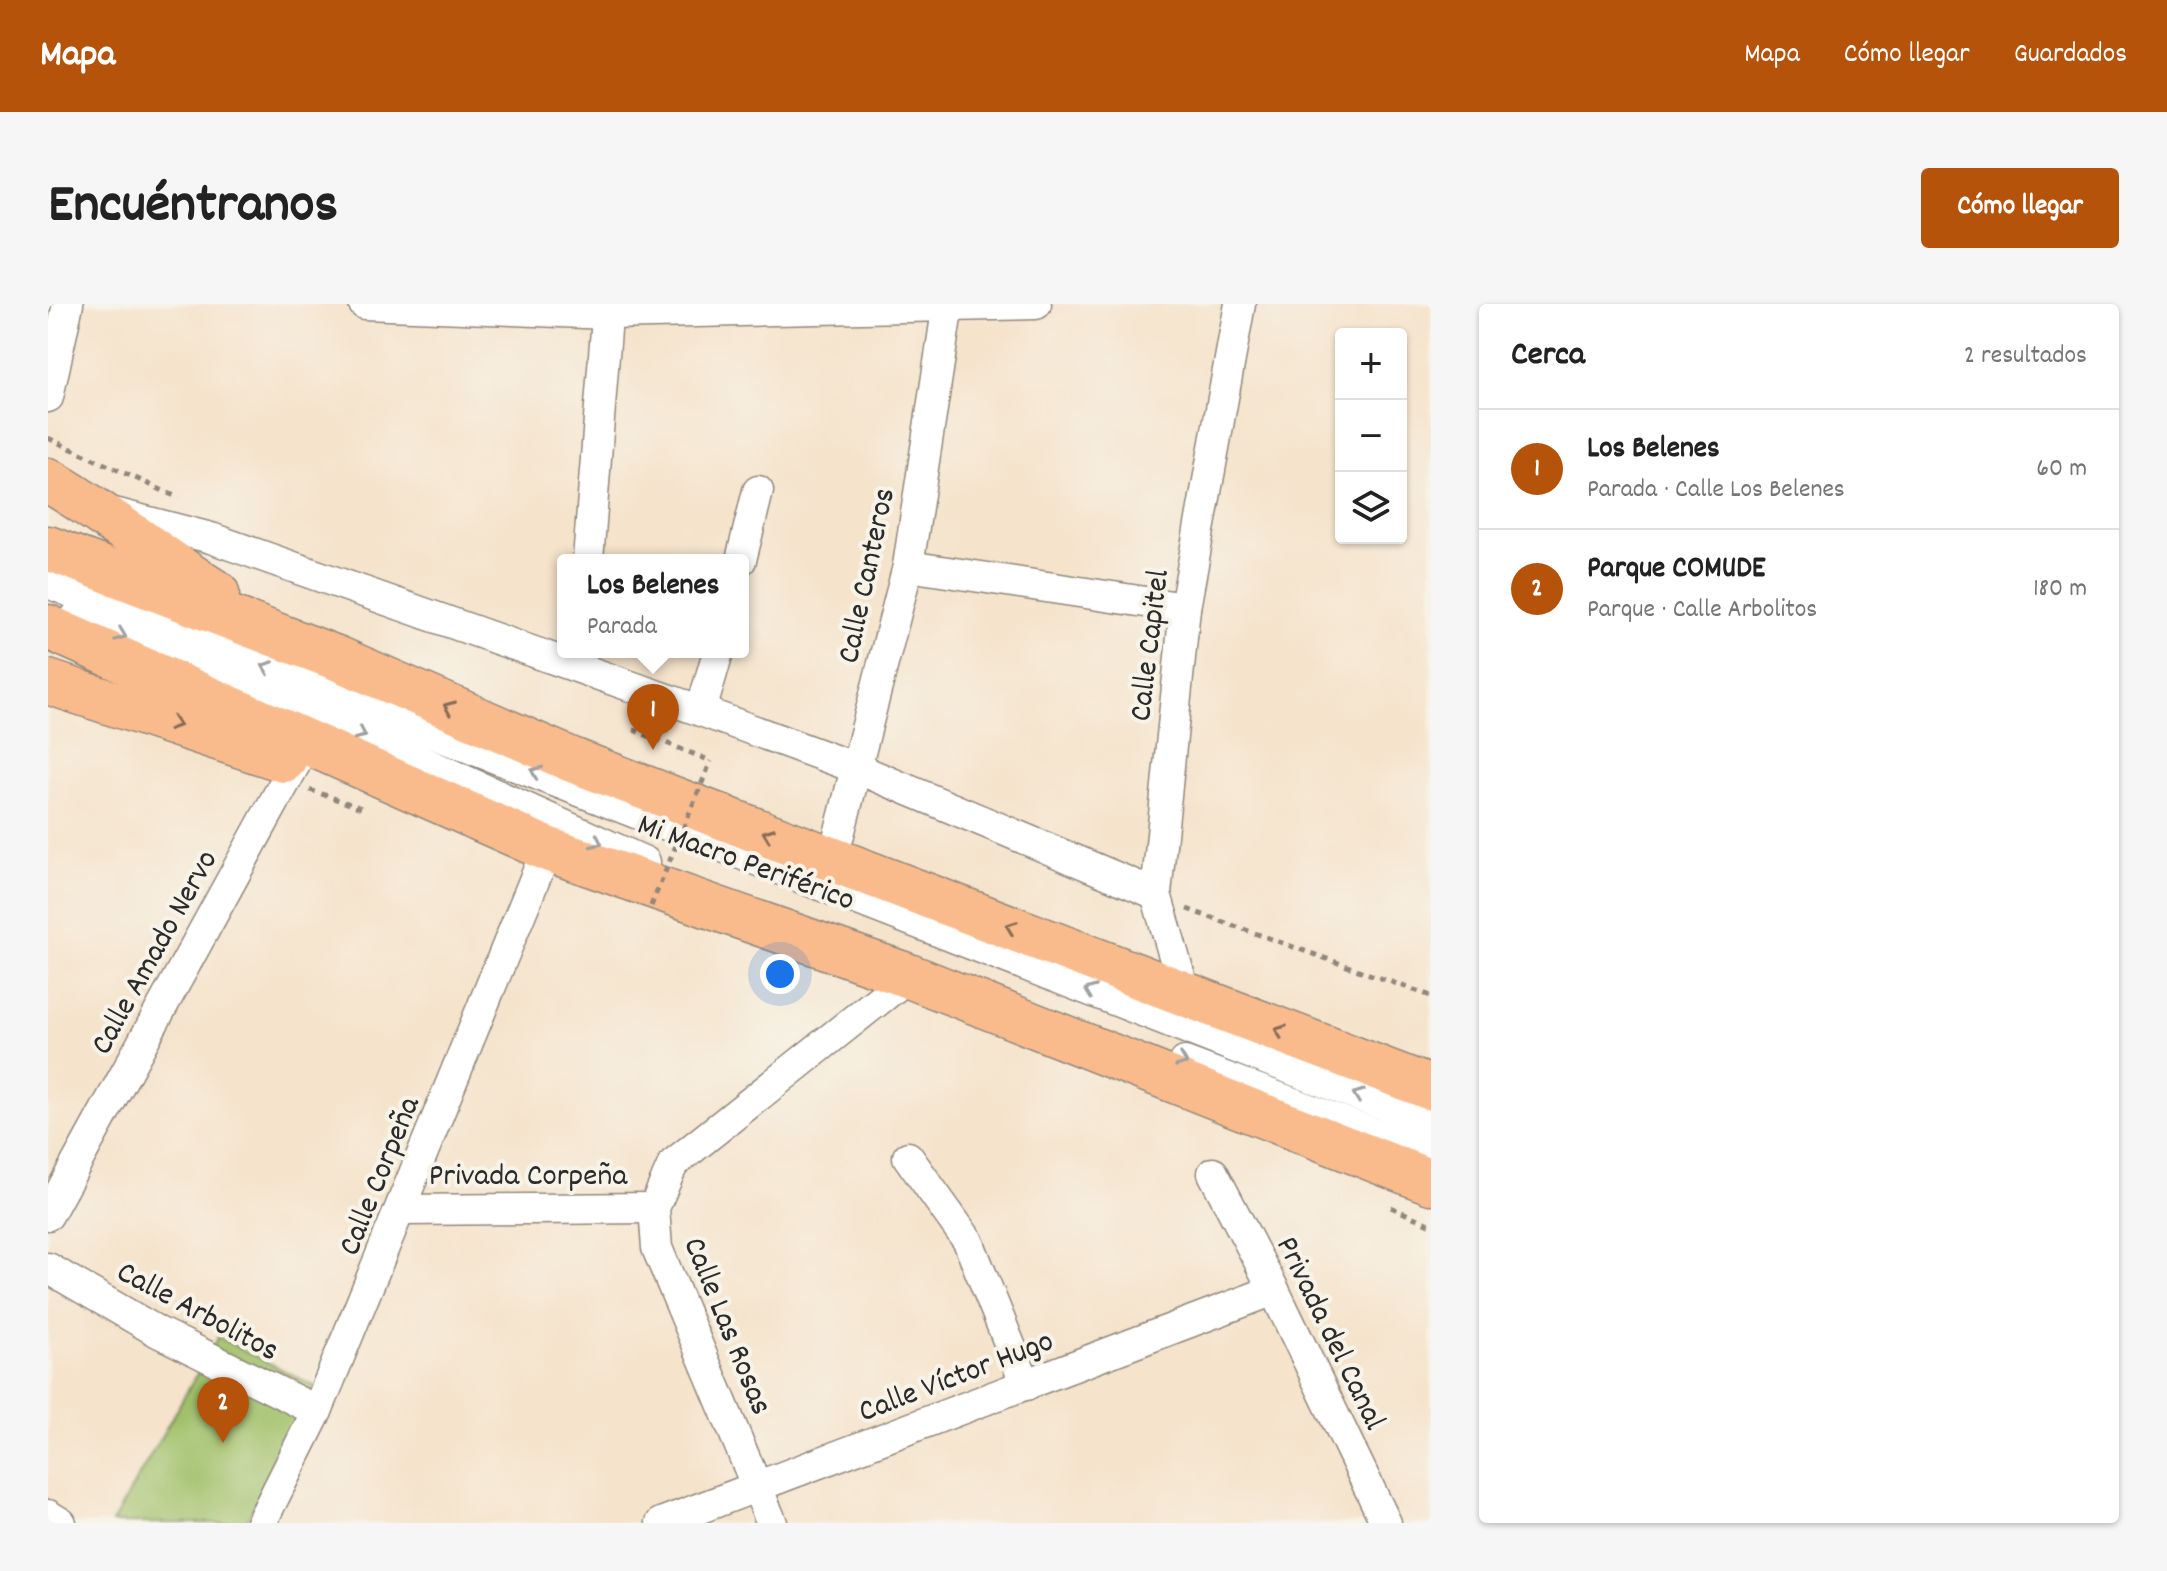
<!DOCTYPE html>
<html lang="es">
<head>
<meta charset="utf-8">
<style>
	:root { --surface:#fff; --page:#f6f6f6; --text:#222; --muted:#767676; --line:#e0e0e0; --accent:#b45309 }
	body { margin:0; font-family:Dekko,sans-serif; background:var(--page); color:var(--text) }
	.controls { position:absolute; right:24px; top:24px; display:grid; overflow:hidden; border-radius:8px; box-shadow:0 2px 6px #0004 }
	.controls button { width:72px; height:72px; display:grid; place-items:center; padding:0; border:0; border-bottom:2px solid var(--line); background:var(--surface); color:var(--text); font:40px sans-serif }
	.you { position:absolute; left:732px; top:670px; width:28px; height:28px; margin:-20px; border:6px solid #fff; border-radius:50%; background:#1a73e8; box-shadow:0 0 0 12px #1a73e833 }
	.badge { display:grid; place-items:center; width:52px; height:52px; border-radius:50%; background:var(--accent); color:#fff; font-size:26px; font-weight:700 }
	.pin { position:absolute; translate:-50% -66px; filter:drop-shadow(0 2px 4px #0008) }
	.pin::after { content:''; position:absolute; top:42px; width:28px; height:24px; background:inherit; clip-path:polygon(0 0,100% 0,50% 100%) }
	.popup { position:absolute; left:509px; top:250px; width:192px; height:104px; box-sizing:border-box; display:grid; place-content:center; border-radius:8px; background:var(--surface); filter:drop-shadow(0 2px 6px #0005); font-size:26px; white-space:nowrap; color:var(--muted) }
	.popup b { font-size:30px; color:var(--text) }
	.popup::after { content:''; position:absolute; left:50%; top:100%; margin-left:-16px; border:16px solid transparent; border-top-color:var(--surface) }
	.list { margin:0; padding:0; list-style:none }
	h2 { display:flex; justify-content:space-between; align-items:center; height:104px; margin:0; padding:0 32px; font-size:34px }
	h2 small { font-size:26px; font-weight:400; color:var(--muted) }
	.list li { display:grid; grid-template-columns:52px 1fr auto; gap:24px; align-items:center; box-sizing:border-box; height:120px; padding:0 32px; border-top:2px solid var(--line) }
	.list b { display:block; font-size:30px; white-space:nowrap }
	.list p { margin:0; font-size:26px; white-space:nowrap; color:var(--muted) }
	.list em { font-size:26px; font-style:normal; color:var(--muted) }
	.icon { flex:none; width:44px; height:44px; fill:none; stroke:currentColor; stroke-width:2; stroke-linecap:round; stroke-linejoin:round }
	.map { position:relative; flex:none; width:1383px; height:1219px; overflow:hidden; border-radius:8px }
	header { display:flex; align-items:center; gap:48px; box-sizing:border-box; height:112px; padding:0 40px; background:var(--accent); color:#fff }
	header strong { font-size:38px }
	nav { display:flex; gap:44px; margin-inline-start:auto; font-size:28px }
	.intro { display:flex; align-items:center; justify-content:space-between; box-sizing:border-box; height:192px; padding:0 48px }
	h1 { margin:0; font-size:56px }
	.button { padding:20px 36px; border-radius:8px; background:var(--accent); color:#fff; font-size:28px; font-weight:700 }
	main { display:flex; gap:48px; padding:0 48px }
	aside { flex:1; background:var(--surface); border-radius:8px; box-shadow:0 2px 6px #0004 }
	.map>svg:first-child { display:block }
</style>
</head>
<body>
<header>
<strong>Mapa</strong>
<nav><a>Mapa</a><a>Cómo llegar</a><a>Guardados</a></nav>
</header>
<div class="intro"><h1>Encuéntranos</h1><a class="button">Cómo llegar</a></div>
<main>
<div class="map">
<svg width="1383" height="1219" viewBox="0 0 1383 1219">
	<rect width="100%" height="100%" fill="#f7f3e8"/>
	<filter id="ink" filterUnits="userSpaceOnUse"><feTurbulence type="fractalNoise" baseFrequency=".0125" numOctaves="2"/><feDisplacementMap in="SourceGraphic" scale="16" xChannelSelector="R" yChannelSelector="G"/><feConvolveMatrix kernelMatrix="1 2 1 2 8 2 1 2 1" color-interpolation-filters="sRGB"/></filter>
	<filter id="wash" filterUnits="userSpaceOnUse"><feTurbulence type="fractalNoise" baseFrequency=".006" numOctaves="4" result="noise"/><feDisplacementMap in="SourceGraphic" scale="32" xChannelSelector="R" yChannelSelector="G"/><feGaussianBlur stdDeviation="1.8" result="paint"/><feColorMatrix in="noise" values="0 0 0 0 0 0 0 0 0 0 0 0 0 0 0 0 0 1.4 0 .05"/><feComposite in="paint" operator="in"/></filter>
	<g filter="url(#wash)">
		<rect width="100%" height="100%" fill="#f5e3cb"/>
		<polygon fill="#a1c16a" stroke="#66764a" stroke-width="2" points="170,1033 268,1083 197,1219 64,1219"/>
	</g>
	<g filter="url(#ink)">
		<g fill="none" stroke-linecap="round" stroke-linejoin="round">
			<defs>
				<g id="minor">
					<polyline points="316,0 560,10 988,0"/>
					<polyline points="0,93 20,0"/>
					<polyline points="66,209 163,234 653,407 808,464 1108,590"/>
					<polyline points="540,256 560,0"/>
					<polyline points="693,256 710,187"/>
					<polyline points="860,262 1137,304"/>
					<polyline points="0,279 1383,820"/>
					<polyline points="28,313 239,396 597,558"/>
					<polyline points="653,407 670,348"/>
					<polyline points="785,554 860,262 900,0"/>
					<polyline points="1137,690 1108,590 1137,304 1192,0"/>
					<polyline points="1137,758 1383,851"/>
					<polyline points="860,853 920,937 978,1081"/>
					<polyline points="1165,869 1226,986 1338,1219"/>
					<polyline points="354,906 606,904"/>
					<polyline points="0,911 247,460"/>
					<polyline points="0,964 110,1028 269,1107"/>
					<polyline points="0,1211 13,1219"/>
					<polyline points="213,1219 269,1107 499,545"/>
					<polyline points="613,1219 1226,986"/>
					<polyline points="724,1219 609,944 606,904 625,860 861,672"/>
				</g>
				<g id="highway">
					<path d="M0,176C59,210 111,253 169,289"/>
					<polyline points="0,244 291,355 524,456 1383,784"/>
					<polyline points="0,323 499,545 861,672 1383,878"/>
					<polyline points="0,378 236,456"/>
				</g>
			</defs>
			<use href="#minor" stroke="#90877b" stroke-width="33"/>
			<use href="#highway" stroke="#90877b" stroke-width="47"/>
			<g stroke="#90877b" stroke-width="5" stroke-dasharray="6 6" stroke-linecap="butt">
				<polyline points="0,134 131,194"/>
				<polyline points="594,416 592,415 588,427 663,457"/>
				<polyline points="262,486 316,505"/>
				<polyline points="1139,605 1383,692"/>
				<polyline points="1343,903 1383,921"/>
			</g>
			<use href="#minor" stroke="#fff" stroke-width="30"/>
			<use href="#highway" stroke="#fabb8c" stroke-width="44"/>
			<polyline stroke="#90877b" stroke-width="5" stroke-dasharray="6 6" stroke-linecap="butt" points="603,602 663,457"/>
		</g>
		<defs><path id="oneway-chevron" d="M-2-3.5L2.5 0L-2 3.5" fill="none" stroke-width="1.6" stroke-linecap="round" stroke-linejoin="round" transform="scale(2)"/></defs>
		<g stroke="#a0a0a0">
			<use href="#oneway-chevron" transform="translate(73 331) rotate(21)"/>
			<use href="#oneway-chevron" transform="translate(219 363) rotate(-159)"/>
			<use href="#oneway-chevron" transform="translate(313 430) rotate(25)"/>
			<use href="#oneway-chevron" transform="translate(488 468) rotate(-156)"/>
			<use href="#oneway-chevron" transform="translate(549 538) rotate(25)"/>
			<use href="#oneway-chevron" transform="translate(1042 687) rotate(-159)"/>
			<use href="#oneway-chevron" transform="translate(1134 757) rotate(21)"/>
			<use href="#oneway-chevron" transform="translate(1310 791) rotate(-159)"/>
		</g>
		<g stroke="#886c57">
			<use href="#oneway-chevron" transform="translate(401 403) rotate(-157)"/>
			<use href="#oneway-chevron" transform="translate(127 420) rotate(18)"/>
			<use href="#oneway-chevron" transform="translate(720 530) rotate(-159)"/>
			<use href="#oneway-chevron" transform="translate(963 623) rotate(-159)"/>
			<use href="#oneway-chevron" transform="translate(1232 727) rotate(-159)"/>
		</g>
	</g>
	<g text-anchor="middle" stroke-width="8" stroke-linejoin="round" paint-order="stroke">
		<g font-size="32" fill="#2b2b2b" stroke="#f7f3e8">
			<text transform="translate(816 271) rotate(-78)" y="11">Calle Canteros</text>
			<text transform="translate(1099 341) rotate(-83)" y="11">Calle Capitel</text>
			<text transform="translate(699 556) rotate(20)" y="11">Mi Macro Periférico</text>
			<text transform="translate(104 647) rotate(-61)" y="11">Calle Amado Nervo</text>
			<text x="480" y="880">Privada Corpeña</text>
			<text transform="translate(329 871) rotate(-68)" y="11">Calle Corpeña</text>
			<text transform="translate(151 1005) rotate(28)" y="11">Calle Arbolitos</text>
			<text transform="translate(682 1021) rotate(68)" y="11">Calle Las Rosas</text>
			<text transform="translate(1285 1028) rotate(64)" y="11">Privada del Canal</text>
			<text transform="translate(907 1070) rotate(-21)" y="11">Calle Víctor Hugo</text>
		</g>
	</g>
</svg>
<div class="controls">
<button>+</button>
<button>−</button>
<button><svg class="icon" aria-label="layers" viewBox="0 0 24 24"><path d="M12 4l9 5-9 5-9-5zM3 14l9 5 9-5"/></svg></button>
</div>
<div class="you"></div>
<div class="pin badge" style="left:605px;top:446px">1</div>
<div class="popup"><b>Los Belenes</b>Parada</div>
<div class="pin badge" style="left:175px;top:1139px">2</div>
</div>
<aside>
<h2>Cerca<small>2 resultados</small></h2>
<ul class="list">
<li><span class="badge">1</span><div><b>Los Belenes</b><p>Parada · Calle Los Belenes</p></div><em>60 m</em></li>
<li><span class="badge">2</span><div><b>Parque COMUDE</b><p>Parque · Calle Arbolitos</p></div><em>180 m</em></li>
</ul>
</aside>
</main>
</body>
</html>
